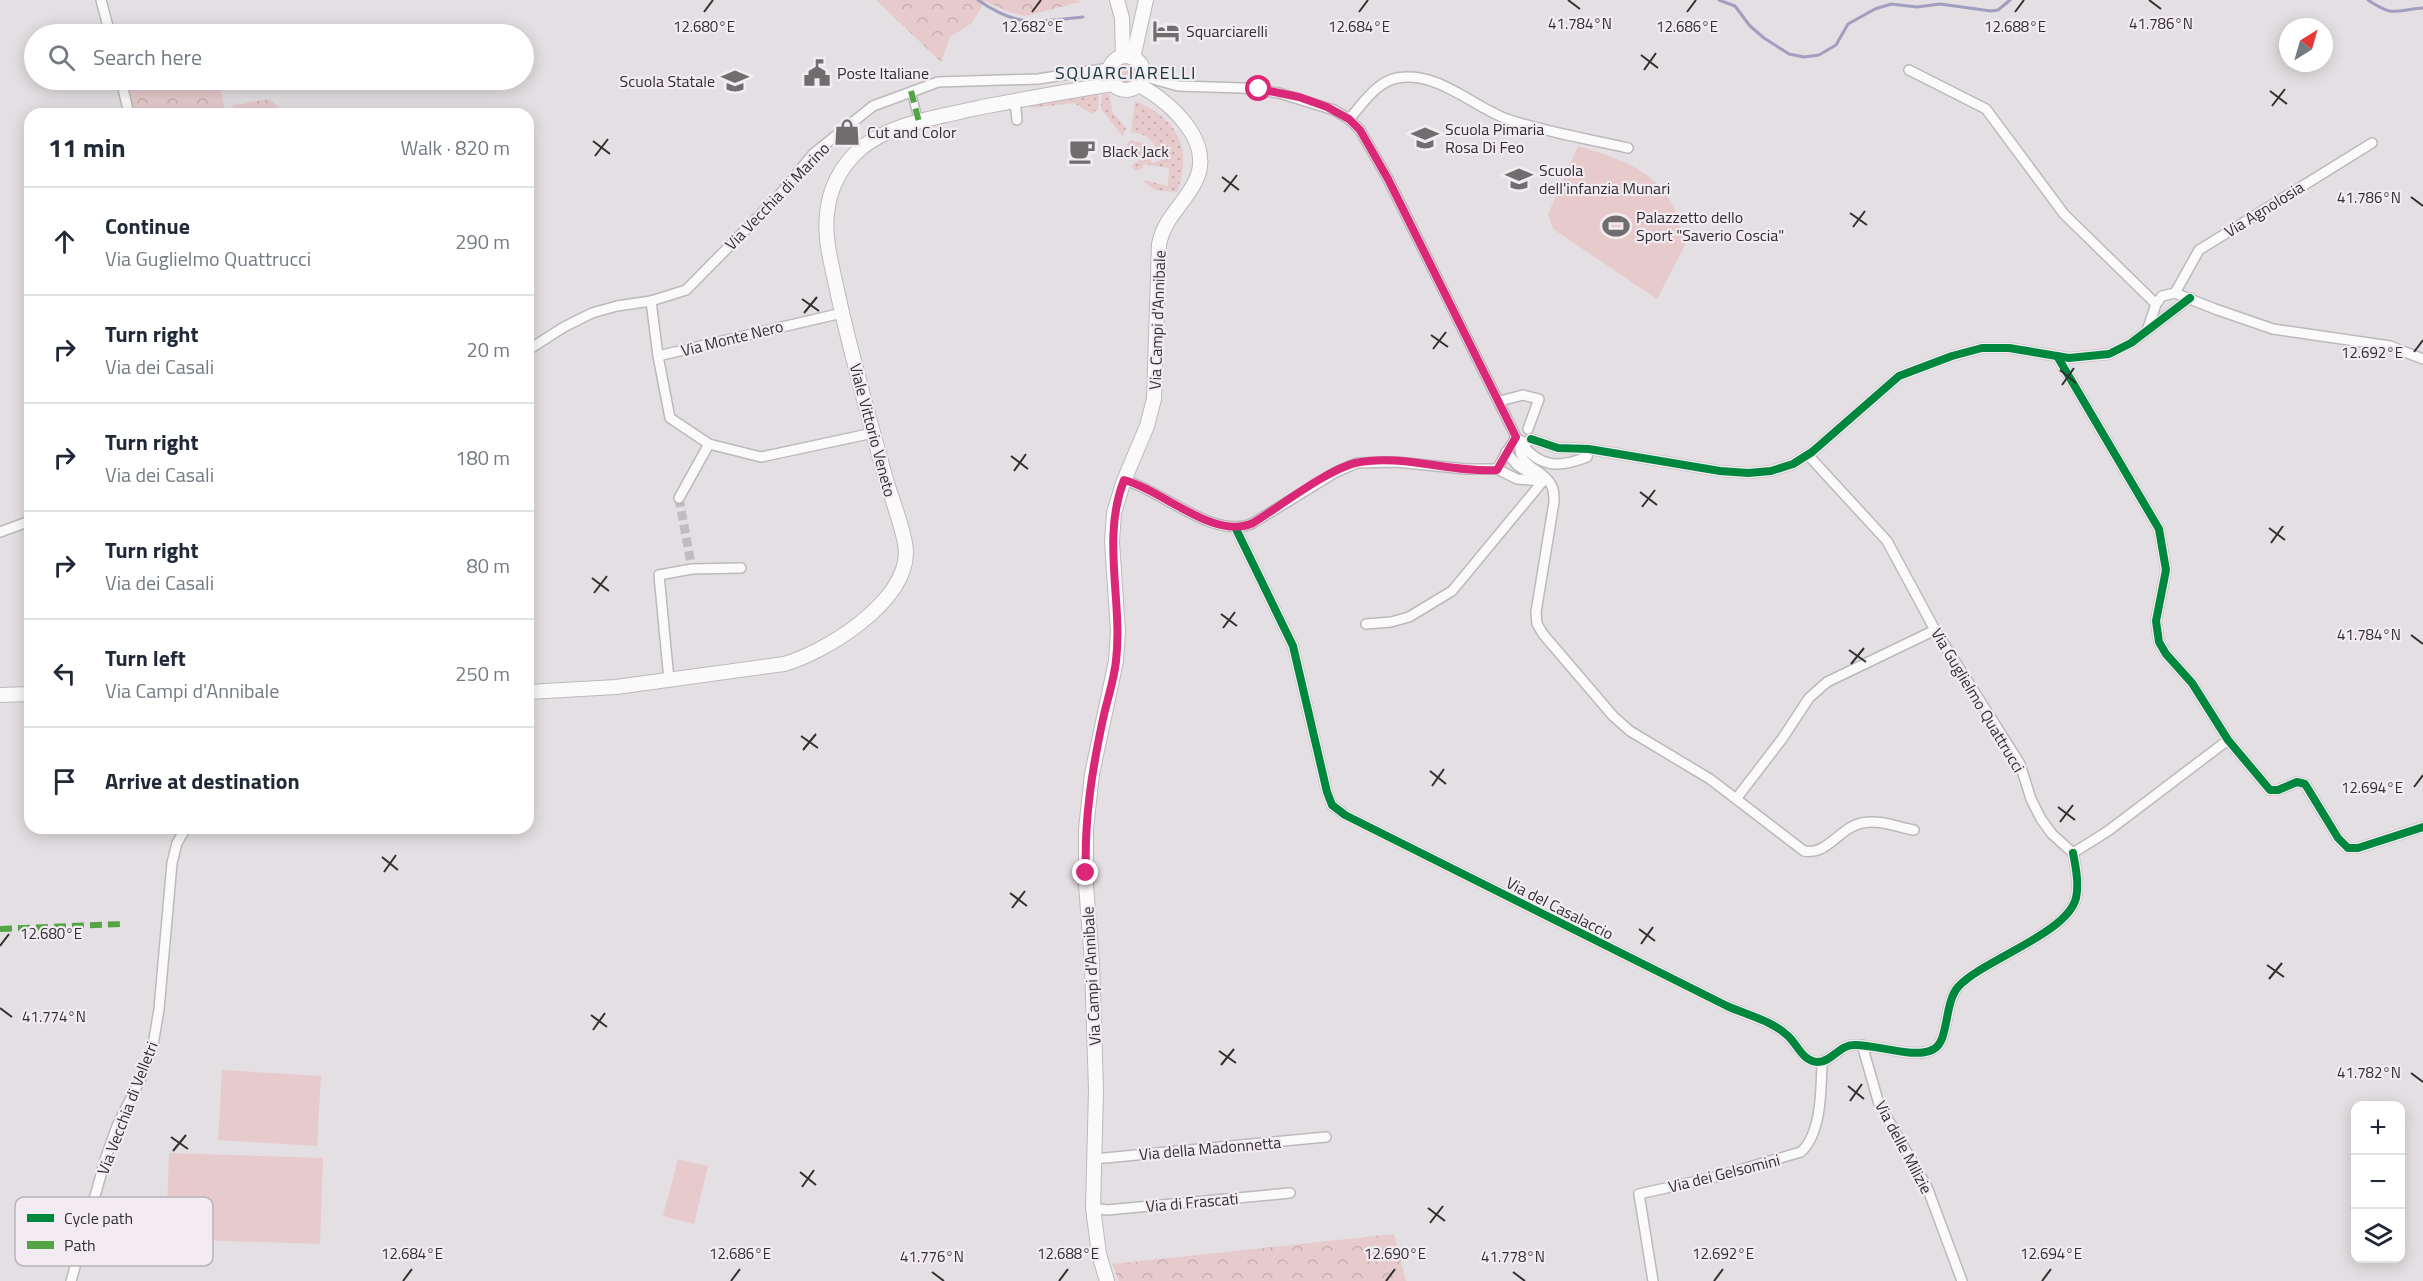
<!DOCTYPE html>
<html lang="en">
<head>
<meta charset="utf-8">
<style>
	:root { --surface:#fff; --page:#f2f2f3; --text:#1f2937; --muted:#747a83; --line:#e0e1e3 }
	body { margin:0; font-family:"Titillium Web",sans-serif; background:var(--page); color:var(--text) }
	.controls { position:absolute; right:18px; bottom:18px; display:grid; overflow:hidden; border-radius:12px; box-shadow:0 3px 15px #0003 }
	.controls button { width:54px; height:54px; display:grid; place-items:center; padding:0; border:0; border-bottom:2px solid var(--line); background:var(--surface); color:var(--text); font:30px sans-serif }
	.compass { position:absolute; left:2279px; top:18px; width:54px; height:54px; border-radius:50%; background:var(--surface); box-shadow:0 3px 15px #0003; rotate:37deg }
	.stop { position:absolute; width:18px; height:18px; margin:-14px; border:4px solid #db2777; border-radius:50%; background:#fff }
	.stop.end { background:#db2777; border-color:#fff; box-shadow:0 2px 6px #0008 }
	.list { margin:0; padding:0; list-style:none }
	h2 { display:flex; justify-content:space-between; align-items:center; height:78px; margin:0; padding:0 24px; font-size:26px }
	h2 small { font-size:20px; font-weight:400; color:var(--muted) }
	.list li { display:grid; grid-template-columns:39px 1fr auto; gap:18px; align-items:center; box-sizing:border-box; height:108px; padding:0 24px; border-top:2px solid var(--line) }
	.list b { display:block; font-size:22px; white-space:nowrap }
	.list p { margin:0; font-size:20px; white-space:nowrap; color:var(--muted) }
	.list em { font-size:20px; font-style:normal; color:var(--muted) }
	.icon { flex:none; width:33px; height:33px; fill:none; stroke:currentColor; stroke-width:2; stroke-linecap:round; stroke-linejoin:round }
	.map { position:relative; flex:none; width:2423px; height:1281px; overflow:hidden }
	.search { position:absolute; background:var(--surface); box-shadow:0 3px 15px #0003; left:24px; top:24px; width:510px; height:66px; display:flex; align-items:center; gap:15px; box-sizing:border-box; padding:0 21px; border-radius:33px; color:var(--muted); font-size:22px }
	.panel { position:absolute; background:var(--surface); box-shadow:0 3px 15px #0003; left:24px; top:108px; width:510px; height:726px; border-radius:18px }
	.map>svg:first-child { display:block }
</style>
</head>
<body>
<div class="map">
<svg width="2423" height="1281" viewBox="0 0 2423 1281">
	<defs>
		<pattern id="grass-dots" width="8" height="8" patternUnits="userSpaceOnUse" patternTransform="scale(1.5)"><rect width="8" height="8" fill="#e7cbcc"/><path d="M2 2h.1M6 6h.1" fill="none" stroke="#c7afb0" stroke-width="1.8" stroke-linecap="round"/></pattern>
		<pattern id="park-crowns" width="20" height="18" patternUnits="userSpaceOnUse" patternTransform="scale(1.5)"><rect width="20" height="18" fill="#e7cbcc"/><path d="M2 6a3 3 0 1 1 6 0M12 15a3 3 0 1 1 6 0" fill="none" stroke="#c7afb0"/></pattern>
	</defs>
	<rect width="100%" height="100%" fill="#e4dfe2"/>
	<g fill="url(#grass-dots)">
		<circle cx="1126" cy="73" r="11"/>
		<polygon points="1099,93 1098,109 1092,114 1074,103 1031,108 1030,106"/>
		<polygon points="1102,93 1109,94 1113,113 1126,128 1123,137 1101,109"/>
		<path d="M1135,101C1178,119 1193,148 1177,192L1155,190L1144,182V180L1168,186L1169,168L1143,164V168L1136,171L1131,166L1139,160L1127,145L1130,140L1145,144L1150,153L1148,157L1153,163L1161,160C1158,146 1147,131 1131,133Z"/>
	</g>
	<g fill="url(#park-crowns)">
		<polygon points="876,0 1079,0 1080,2 1025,16 1006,11 985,1 972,23 950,37 941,62"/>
		<polygon points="125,80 218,80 226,114 133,114"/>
		<polygon points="270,99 285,114 235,114 233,105"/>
		<polygon points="1394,1234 1406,1281 1119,1281 1112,1264"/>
	</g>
	<g fill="#e7cbcc">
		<path d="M1578,146C1629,161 1668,175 1681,229L1685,230L1687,241L1657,299L1553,229L1548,214Z"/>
		<polygon points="222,1070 321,1076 317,1146 218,1140"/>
		<polygon points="169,1153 323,1158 320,1244 166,1239"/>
		<polygon points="678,1159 708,1166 694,1224 663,1216"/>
	</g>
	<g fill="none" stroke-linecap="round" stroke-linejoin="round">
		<g stroke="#a19ec0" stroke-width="3">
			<path d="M978,0C1018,28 1036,22 1083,17"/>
			<polyline points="1719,0 1735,6 1750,26 1764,38 1789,54 1804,57 1819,55 1836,45 1848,24 1875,9 1891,4 1917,7 1940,4 1991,11 1998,10 2010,0"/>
			<path d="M2368,0C2395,18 2394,10 2423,8"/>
		</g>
		<polyline stroke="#c0bcbf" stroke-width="9" stroke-dasharray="9 4.5" stroke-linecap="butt" points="679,498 692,569"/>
		<defs>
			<polyline id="pedestrian" points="911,91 919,122"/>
			<g id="minor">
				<polyline points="101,0 110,34"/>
				<polyline points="1909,70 1986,109 2064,214 2156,304"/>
				<polyline points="1143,76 1178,86 1243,88 1279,93 1334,110 1349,119 1360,130 1388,179 1517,439 1526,443 1531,439"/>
				<polyline points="121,80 129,114"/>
				<polyline points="1015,101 1017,120"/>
				<path d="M1349,119C1363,104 1376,82 1397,78C1438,71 1472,106 1507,119C1544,132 1590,139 1628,148"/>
				<polyline points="2175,293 2199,250 2372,143"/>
				<polyline points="651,301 658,356 670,418 709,444 761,457 873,433"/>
				<polyline points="2148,328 2156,304 2162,296 2175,293 2215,309 2273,329 2390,346 2423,359"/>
				<polyline points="528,350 564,327 592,313 617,306 651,301 686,290 777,198 813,154 873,106 938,82 1038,79 1109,68"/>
				<polyline points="658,356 842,313"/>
				<polyline points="2057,356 2159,529 2166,570 2156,621 2159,642 2166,654 2192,683 2228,740 2270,790 2278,790 2297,782 2305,784 2338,838 2348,848 2358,848 2423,827"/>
				<polyline points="1500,401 1523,395 1539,399 1528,429"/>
				<polyline points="1531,439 1558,448 1589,449 1720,471 1748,473 1771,471 1793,464 1812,452 1899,376 1952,356 1982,348 2009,348 2069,358 2109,354 2131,343 2190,298"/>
				<path d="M1520,442C1518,469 1539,466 1550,483C1554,488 1554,495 1554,502L1536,612L1537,624L1543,634L1613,716L1630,731L1710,779L1804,851C1827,856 1840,827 1862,823C1879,819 1897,827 1914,830"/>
				<path d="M1521,443C1540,468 1559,468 1587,457L1589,449"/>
				<polyline points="1506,452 1518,466 1536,477"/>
				<polyline points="1808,455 1887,541 1935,630 2020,764 2031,799 2041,819 2052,834 2073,853"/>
				<polyline points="1497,469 1517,479 1541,481"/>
				<path d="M1124,480C1162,490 1214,541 1253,523L1336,472L1357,463L1396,462L1466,469H1497L1516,437"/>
				<polyline points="679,498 709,444"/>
				<path d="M1236,529L1293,646L1327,792L1332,805L1345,815L1727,1006C1747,1015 1773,1021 1788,1036C1798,1045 1802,1061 1818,1062C1832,1062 1839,1045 1854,1045C1876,1044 1915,1060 1934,1049C1949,1041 1944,1003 1958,987C1984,959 2067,934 2076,898C2079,884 2076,868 2073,853"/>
				<polyline points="0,532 30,521"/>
				<polyline points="1366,624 1391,622 1409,617 1452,591 1543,481"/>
				<polyline points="669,680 659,575 692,569 741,568"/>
				<polyline points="1736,799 1782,739 1809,698 1827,682 1935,630"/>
				<polyline points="2073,853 2108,831 2228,740"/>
				<polyline points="1862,1045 1879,1104 1927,1187 1962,1281"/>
				<polyline points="1094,1159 1326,1137"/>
				<polyline points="1093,1208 1107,1210 1290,1193"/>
				<polyline points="71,1281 106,1157 117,1126 142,1076 153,1045 159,1009 172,863 177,843 186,828"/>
				<path d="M1653,1281L1639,1194L1715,1177L1801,1152C1822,1132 1821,1089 1822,1062"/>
			</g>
			<g id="secondary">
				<polyline points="1117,0 1122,18 1123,56"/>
				<circle cx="1126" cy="73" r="17"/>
				<polyline points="1133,58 1146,0"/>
				<path d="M528,692L616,687L784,664C826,652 905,603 906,553C906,536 893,502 887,483C869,419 851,355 837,290C832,266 824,239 827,214C829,189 841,166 859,150C889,123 944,116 982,107C1025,99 1069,91 1112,84"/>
				<polyline points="0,695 30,694"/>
				<path d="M1107,1281L1099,1254L1093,1208L1096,1090L1092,963L1086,885V829L1092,774L1116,661L1118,631L1112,542L1114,513L1123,483L1147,426L1154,399L1159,244C1164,219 1182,206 1194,184C1217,143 1171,103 1139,85"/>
			</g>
		</defs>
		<use href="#pedestrian" stroke="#bcb9bc" stroke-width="10"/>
		<use href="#minor" stroke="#bcb9bc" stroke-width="12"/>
		<use href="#secondary" stroke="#bcb9bc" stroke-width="16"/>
		<use href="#pedestrian" stroke="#fbfafb" stroke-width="7"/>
		<use href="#minor" stroke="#fbfafb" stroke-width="9"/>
		<use href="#secondary" stroke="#fbfafb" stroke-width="14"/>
		<g stroke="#52a444" stroke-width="6" stroke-dasharray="12 6" stroke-linecap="butt">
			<polyline points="911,91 919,122"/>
			<polyline points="0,929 123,924"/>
		</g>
		<defs>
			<g id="cycleway">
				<polyline points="2057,356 2159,529 2166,570 2156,621 2159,642 2166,654 2192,683 2228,740 2270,790 2278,790 2297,782 2305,784 2338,838 2348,848 2358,848 2423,827"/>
				<polyline points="1531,439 1558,448 1589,449 1720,471 1748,473 1771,471 1793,464 1812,452 1899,376 1952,356 1982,348 2009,348 2069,358 2109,354 2131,343 2190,298"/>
				<path d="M1236,529L1293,646L1327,792L1332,805L1345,815L1727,1006C1747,1015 1773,1021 1788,1036C1798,1045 1802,1061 1818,1062C1832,1062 1839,1045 1854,1045C1876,1044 1915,1060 1934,1049C1949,1041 1944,1003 1958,987C1984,959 2067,934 2076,898C2079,884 2076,868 2073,853"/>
			</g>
		</defs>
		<use href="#cycleway" stroke="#f2ebf1" stroke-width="11"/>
		<use href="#cycleway" stroke="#00873e" stroke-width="8"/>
	</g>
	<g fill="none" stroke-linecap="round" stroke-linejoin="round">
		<path stroke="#db2777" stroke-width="8" d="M1086,873C1084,820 1092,770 1103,719C1107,700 1114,681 1116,661C1123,600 1101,539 1124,480C1163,490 1214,541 1253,523C1279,507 1327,470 1355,463C1400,453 1451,473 1497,470L1516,437L1388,179L1360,130L1349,119L1327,107L1299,97L1259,89"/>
	</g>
	<path fill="none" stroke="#322f31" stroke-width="2" d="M1568,0L1580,9M2149,0L2161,9M704,12L713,0M1032,12L1041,0M1359,12L1368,0M1687,12L1696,0M2015,12L2024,0M1641,55L1658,68M1644,70L1656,53M2270,91L2287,104M2272,106L2285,89M593,141L610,154M595,156L608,139M1222,177L1239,190M1224,192L1237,175M2411,197L2423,206M1850,213L1867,225M1853,227L1865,211M802,299L819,311M804,313L817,297M1431,335L1448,347M1433,349L1446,332M2414,352L2423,340M2060,370L2076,383M2062,385L2074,368M1011,456L1028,469M1014,471L1026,454M1640,492L1657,505M1642,507L1655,490M2269,528L2285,540M2271,543L2283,526M592,578L609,591M594,593L607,576M1221,614L1237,626M1223,628L1235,612M2411,635L2423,644M1849,650L1866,662M1851,664L1864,648M801,736L818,748M803,750L816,734M1430,771L1446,784M1432,786L1444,769M2414,787L2423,775M2058,807L2075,820M2060,822L2073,805M382,857L398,870M384,872L396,855M1010,893L1027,906M1012,908L1025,891M1639,929L1655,941M1641,944L1653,927M0,946L9,934M2267,965L2284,977M2269,979L2282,963M0,1008L12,1017M591,1015L607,1027M593,1030L605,1013M1219,1051L1236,1063M1221,1065L1234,1049M2411,1073L2423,1082M1848,1086L1864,1099M1850,1101L1862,1084M171,1137L188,1149M173,1151L186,1135M800,1172L816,1185M802,1187L814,1170M1428,1208L1445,1221M1430,1223L1443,1206M932,1272L944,1281M1513,1272L1525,1281M403,1281L412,1269M731,1281L740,1269M1059,1281L1068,1269M1386,1281L1395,1269M1714,1281L1723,1269M2042,1281L2051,1269"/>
	<defs>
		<symbol id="hotel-bare" viewBox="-9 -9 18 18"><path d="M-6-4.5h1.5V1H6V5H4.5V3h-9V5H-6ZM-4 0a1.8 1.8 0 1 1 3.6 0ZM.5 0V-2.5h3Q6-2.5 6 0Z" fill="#706d6f" stroke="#f2ebf1" stroke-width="2.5" paint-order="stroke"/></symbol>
		<symbol id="civic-bare" viewBox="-9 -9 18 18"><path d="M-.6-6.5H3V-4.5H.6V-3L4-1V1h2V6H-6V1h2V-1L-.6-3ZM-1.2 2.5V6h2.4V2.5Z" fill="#706d6f" stroke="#f2ebf1" stroke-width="2.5" paint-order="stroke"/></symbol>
		<symbol id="school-bare" viewBox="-9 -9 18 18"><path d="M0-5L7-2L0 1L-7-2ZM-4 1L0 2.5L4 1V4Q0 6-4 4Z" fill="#706d6f" stroke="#f2ebf1" stroke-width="2.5" paint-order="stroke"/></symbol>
		<symbol id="shop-bare" viewBox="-9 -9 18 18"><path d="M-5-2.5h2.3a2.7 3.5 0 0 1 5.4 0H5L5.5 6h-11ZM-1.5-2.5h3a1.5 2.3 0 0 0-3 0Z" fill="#706d6f" stroke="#f2ebf1" stroke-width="2.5" paint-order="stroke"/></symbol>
		<symbol id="cafe-bare" viewBox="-9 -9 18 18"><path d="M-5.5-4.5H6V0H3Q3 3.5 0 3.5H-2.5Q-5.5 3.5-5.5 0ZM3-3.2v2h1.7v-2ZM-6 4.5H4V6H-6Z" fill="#706d6f" stroke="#f2ebf1" stroke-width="2.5" paint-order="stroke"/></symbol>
		<symbol id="stadium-bare" viewBox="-9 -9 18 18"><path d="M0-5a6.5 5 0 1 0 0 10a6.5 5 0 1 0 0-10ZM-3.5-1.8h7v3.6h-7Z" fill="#706d6f" stroke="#f2ebf1" stroke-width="2.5" paint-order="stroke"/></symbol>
	</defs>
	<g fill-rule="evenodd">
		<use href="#hotel-bare" x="1147" y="12" width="38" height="38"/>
		<use href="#civic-bare" x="798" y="54" width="38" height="38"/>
		<use href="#school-bare" x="716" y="62" width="38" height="38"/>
		<use href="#shop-bare" x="828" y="113" width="38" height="38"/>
		<use href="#school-bare" x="1406" y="119" width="38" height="38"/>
		<use href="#cafe-bare" x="1063" y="132" width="38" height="38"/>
		<use href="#school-bare" x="1500" y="160" width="38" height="38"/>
		<use href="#stadium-bare" x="1597" y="207" width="38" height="38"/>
	</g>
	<g text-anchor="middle" stroke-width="4.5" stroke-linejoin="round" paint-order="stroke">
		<g font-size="16" fill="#322f31" stroke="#f2ebf1" text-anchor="start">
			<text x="1186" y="37">Squarciarelli</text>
			<text x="837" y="79">Poste Italiane</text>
			<text x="715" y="87" text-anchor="end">Scuola Statale</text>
			<text x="1445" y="135">Scuola Pimaria<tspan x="1445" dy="18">Rosa Di Feo</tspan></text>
			<text x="867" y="138">Cut and Color</text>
			<text x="1102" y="157">Black Jack</text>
			<text x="1539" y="176">Scuola<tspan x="1539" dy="18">dell'infanzia Munari</tspan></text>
			<text x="1636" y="223">Palazzetto dello<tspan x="1636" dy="18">Sport "Saverio Coscia"</tspan></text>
		</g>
		<g font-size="16" fill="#322f31" stroke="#f2ebf1">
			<text transform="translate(777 196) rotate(-46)" y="6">Via Vecchia di Marino</text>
			<text transform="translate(2264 209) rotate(-32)" y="6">Via Agnolosia</text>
			<text transform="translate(1157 320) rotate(-88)" y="6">Via Campi d'Annibale</text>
			<text transform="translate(732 338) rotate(-14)" y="6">Via Monte Nero</text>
			<text transform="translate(873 430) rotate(75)" y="6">Viale Vittorio Veneto</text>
			<text transform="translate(1978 700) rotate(59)" y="6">Via Guglielmo Quattrucci</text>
			<text transform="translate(1560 908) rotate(27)" y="6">Via del Casalaccio</text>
			<text transform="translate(1091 976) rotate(-93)" y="6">Via Campi d'Annibale</text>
			<text transform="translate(127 1108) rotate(-69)" y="6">Via Vecchia di Velletri</text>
			<text transform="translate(1904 1147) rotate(62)" y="6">Via delle Milizie</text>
			<text transform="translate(1210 1148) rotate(-5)" y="6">Via della Madonnetta</text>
			<text transform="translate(1724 1173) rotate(-14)" y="6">Via dei Gelsomini</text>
			<text transform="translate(1192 1202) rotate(-5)" y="6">Via di Frascati</text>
		</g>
		<g font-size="18" letter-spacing="1.5" fill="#15363d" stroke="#f2ebf1">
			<text x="1126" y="79">SQUARCIARELLI</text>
		</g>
	</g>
	<rect x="15" y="1197" width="198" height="69" rx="9" fill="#f2ebf1" stroke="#b8b3b7" stroke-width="1.5"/>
	<rect x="27" y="1214" width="27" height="8" fill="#00873e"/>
	<rect x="27" y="1241" width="27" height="8" fill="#52a444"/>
	<g font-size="16" fill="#322f31">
		<text x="64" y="1224">Cycle path</text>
		<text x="64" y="1251">Path</text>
	</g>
	<g font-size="15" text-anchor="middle" fill="#322f31" stroke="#f2ebf1" stroke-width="4.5" stroke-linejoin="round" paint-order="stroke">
		<text x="2161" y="29">41.786°N</text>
		<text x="1580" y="29">41.784°N</text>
		<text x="704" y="32">12.680°E</text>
		<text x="1032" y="32">12.682°E</text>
		<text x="1359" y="32">12.684°E</text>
		<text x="1687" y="32">12.686°E</text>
		<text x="2015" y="32">12.688°E</text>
		<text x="2369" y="203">41.786°N</text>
		<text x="2372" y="358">12.692°E</text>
		<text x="2369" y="640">41.784°N</text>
		<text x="2372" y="793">12.694°E</text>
		<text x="51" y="939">12.680°E</text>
		<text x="54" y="1022">41.774°N</text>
		<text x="2369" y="1078">41.782°N</text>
		<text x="412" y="1259">12.684°E</text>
		<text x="740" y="1259">12.686°E</text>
		<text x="1068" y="1259">12.688°E</text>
		<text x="1395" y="1259">12.690°E</text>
		<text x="1723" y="1259">12.692°E</text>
		<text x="2051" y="1259">12.694°E</text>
		<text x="932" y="1262">41.776°N</text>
		<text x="1513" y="1262">41.778°N</text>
	</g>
</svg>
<div class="controls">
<button>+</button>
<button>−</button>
<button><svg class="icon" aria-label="layers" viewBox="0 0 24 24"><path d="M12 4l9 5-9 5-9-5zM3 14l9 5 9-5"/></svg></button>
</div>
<svg class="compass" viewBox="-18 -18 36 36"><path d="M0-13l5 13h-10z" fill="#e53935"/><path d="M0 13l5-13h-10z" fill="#747a83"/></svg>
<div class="stop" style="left:1259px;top:89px"></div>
<div class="stop end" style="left:1086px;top:873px"></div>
<div class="search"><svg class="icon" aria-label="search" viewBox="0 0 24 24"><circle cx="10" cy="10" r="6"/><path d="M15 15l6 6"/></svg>Search here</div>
<section class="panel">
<h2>11 min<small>Walk · 820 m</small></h2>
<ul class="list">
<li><svg class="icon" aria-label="ahead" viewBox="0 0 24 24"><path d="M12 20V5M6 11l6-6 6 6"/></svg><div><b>Continue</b><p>Via Guglielmo Quattrucci</p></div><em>290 m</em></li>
<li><svg class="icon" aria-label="right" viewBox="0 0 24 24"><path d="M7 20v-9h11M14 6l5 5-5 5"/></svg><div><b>Turn right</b><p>Via dei Casali</p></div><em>20 m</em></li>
<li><svg class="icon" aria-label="right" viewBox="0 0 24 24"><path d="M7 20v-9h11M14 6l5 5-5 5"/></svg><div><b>Turn right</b><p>Via dei Casali</p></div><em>180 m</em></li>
<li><svg class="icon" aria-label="right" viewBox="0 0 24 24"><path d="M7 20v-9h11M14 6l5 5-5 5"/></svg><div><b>Turn right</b><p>Via dei Casali</p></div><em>80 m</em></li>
<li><svg class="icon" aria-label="left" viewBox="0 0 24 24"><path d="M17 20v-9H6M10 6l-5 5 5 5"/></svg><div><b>Turn left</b><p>Via Campi d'Annibale</p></div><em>250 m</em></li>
<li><svg class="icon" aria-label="arrive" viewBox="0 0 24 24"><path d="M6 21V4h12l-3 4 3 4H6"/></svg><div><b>Arrive at destination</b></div></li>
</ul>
</section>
</div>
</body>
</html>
